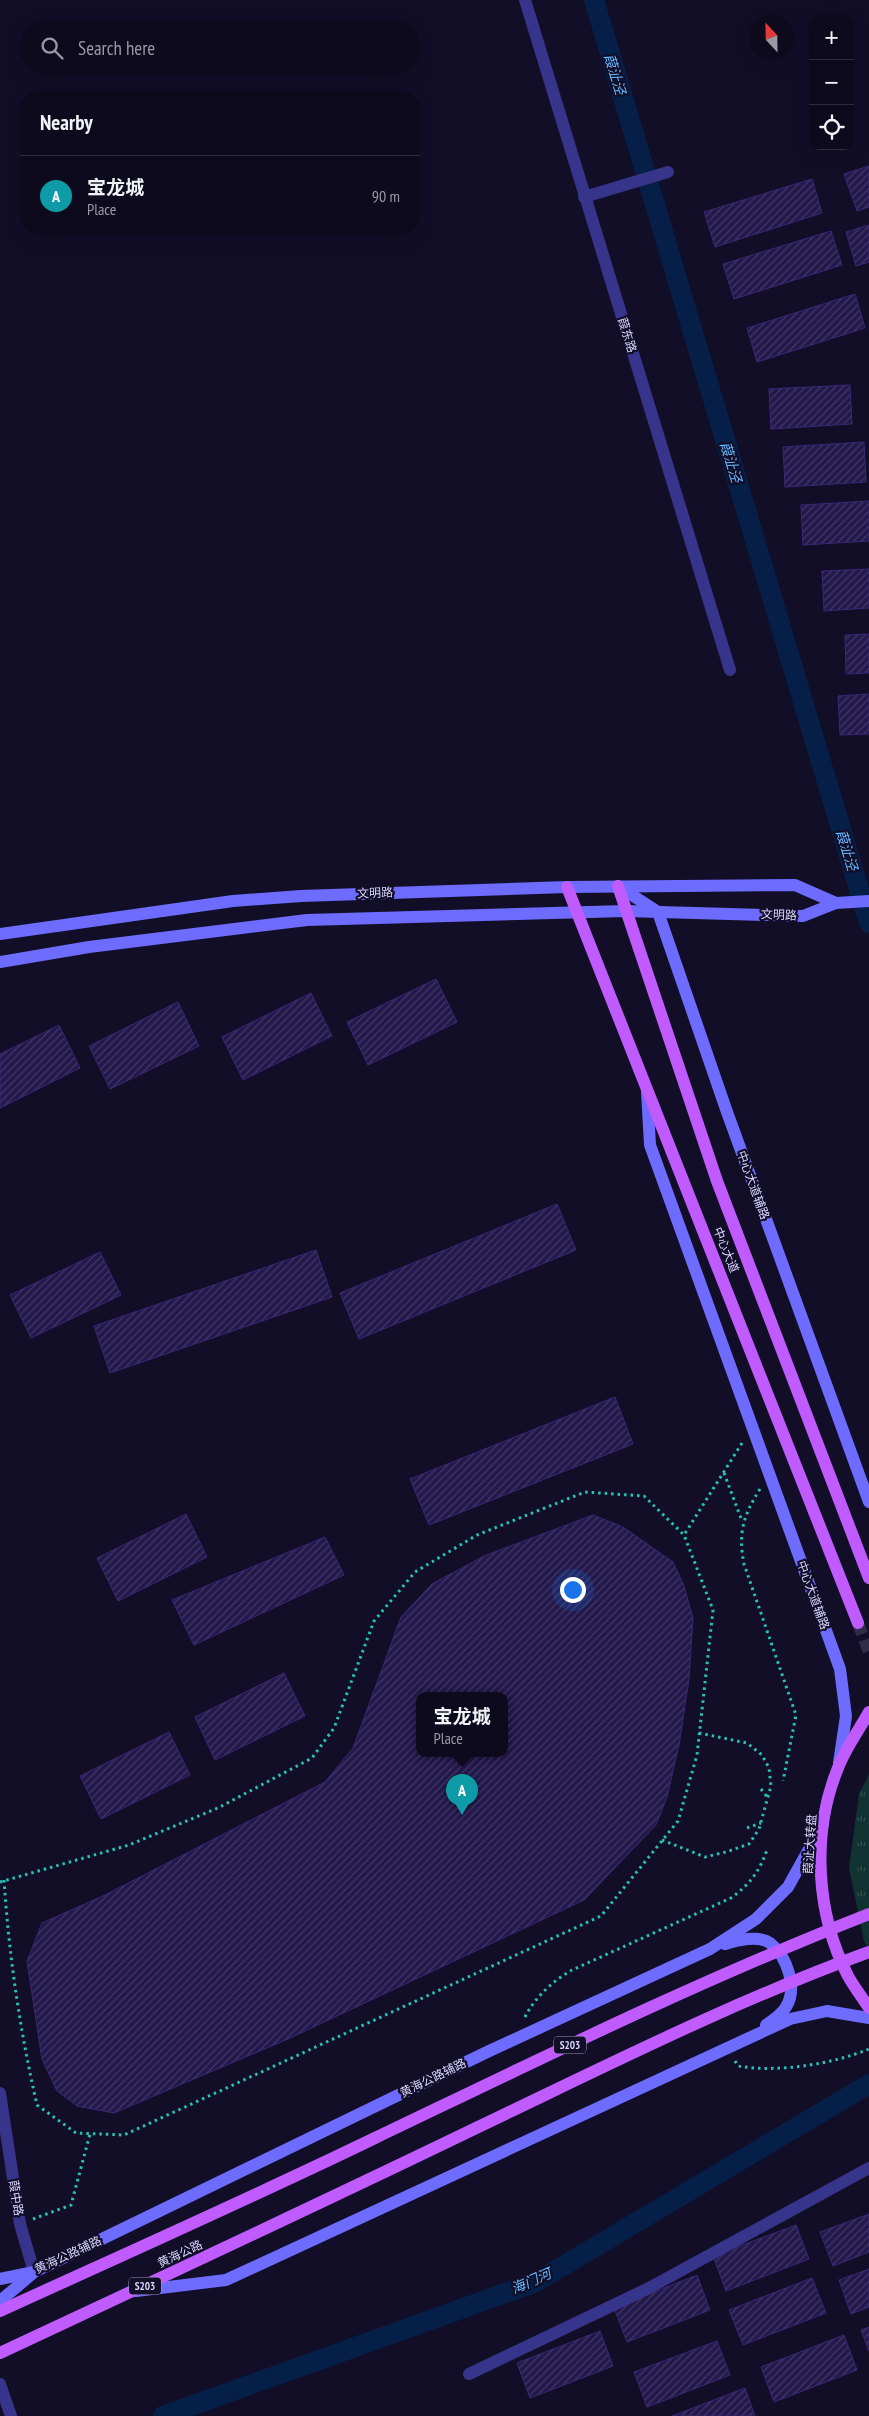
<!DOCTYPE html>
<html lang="en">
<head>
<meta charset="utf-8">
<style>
	:root { --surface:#0e0a1e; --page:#171327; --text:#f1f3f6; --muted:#9b9aa4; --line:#2e2b3c; --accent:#01e9ff }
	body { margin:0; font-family:"PT Sans Narrow","Noto Sans SC",sans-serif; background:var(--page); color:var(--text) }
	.controls { position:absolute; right:15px; top:15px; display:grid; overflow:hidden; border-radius:10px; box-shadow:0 5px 20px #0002 }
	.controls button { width:45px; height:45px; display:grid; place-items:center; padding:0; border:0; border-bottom:1px solid var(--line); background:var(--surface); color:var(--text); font:25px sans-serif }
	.compass { position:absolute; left:749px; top:15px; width:45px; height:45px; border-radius:50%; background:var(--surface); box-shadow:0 5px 20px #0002; rotate:338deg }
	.you { position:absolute; left:572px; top:1589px; width:18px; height:18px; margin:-12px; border:4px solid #fff; border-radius:50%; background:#1a73e8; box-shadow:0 0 0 8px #1a73e833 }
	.badge { display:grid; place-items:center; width:32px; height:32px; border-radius:50%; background:var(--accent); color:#fff; font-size:16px; font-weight:700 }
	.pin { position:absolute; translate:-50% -41px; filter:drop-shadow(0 1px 2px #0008) }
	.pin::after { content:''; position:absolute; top:26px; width:18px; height:15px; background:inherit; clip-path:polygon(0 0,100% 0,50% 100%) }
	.popup { position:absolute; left:416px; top:1692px; width:92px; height:65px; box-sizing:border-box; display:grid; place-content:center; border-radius:10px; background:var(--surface); filter:drop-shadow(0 1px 4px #0005); font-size:16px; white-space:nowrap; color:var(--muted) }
	.popup b { font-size:19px; color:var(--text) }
	.popup::after { content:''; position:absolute; left:50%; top:100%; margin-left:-10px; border:10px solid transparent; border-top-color:var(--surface) }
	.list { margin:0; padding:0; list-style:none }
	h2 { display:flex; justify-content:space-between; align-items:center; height:65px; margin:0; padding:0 20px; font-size:21px }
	h2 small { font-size:16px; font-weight:400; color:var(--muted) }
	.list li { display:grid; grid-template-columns:32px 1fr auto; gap:15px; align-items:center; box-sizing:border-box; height:80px; padding:0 20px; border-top:1px solid var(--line) }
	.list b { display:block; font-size:19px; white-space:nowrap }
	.list p { margin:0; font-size:16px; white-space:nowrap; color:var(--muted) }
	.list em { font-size:16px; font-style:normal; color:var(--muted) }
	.icon { flex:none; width:28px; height:28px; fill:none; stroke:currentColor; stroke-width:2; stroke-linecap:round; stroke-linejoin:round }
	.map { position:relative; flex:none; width:869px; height:2416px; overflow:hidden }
	.search { position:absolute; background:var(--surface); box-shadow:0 5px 20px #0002; left:20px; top:20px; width:400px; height:55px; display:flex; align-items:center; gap:12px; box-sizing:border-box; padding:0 18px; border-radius:28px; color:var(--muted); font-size:19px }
	.panel { position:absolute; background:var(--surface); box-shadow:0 5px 20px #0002; left:20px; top:90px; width:400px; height:145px; border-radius:20px }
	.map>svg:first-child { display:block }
</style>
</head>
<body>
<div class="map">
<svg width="869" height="2416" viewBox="0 0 869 2416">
	<defs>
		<pattern id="park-tufts" width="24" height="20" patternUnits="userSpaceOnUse" patternTransform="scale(1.25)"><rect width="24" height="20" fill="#103331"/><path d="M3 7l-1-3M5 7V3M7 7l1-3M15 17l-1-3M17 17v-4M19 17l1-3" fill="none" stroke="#325050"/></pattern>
		<pattern id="building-hatch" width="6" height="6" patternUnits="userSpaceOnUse" patternTransform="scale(1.25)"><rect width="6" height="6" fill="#22184b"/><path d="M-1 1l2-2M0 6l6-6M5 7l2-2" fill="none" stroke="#423966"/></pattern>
	</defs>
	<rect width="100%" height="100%" fill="#120e28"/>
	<polygon fill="url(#park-tufts)" points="869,1774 869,1949 864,1941 849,1868 859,1794"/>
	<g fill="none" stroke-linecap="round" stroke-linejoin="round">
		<g stroke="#061f49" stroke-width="20">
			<polyline points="594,0 869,923"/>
			<polyline points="163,2416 536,2282 869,2084"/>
		</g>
	</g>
	<g fill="url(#building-hatch)" stroke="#372978" fill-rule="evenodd">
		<polygon points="869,166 869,207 857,211 844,174"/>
		<polygon points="812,179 822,213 715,247 704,212"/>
		<polygon points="869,225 869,262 856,266 846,232"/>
		<polygon points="831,231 842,265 734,299 723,264"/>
		<polygon points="855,294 865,328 757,362 747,328"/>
		<polygon points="850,385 852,424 771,429 769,389"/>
		<polygon points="864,442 866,482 785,487 783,447"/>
		<polygon points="869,501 869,541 803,545 801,505"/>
		<polygon points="869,569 869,608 824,611 822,571"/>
		<polygon points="869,634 869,673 846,674 845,635"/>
		<polygon points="869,694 869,734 840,735 838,696"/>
		<polygon points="436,979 457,1022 368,1065 347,1022"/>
		<polygon points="311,993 332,1036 243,1080 222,1037"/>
		<polygon points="178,1002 199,1046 110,1089 89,1046"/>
		<polygon points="59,1025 80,1068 0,1108 0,1054"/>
		<polygon points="557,1204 576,1250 359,1339 340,1293"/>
		<polygon points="316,1250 332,1297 110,1373 94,1326"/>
		<polygon points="100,1252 121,1295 31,1338 10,1295"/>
		<polygon points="615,1397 633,1444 429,1525 410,1479"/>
		<polygon points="186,1514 207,1557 118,1601 97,1558"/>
		<path d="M593,1515L623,1527L673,1562L684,1586L693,1618L689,1679L679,1745L667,1797L656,1825L584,1900L288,2039L114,2113L77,2106L57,2091L42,2059L27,1961L42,1923L105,1895L325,1782L353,1748L401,1617L432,1584L484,1556ZM420,1696H504V1754H420Z"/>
		<polygon points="325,1537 344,1575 194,1645 172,1600"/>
		<polygon points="284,1673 305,1716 215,1760 195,1717"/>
		<polygon points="169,1732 190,1775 101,1819 80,1776"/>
		<polygon points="869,2214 869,2252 833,2266 820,2232"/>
		<polygon points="796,2225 809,2259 726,2291 713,2256"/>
		<polygon points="869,2269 869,2307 851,2314 839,2280"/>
		<polygon points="697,2275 710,2310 627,2342 614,2308"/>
		<polygon points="812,2278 826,2313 743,2345 729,2310"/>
		<polygon points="869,2327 869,2351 861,2330"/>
		<polygon points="600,2331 613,2366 530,2398 517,2363"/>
		<polygon points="844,2335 857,2370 774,2402 761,2367"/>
		<polygon points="717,2341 730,2375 647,2407 634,2372"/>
		<polygon points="745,2388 755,2416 672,2416"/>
	</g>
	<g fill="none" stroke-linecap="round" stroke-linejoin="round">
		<polyline stroke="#302c48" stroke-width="12" stroke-dasharray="12 6" stroke-linecap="butt" points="858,1623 869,1652"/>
		<g stroke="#26c2b6" stroke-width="3" stroke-dasharray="2.5 4" stroke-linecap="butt">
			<polyline points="724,1473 742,1521"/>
			<path d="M760,1489C743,1516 738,1533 744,1564L796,1715L783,1781"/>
			<polyline points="761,1789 767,1797"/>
			<polyline points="747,1828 761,1823"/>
			<polyline points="662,1840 705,1857 726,1852 749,1844 759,1829 771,1786 769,1768 762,1755 747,1743 699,1733"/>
			<path d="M4,1880C9,1956 20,2031 37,2105L76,2133L124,2135L601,1916L678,1821L697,1755L713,1610L684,1535"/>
			<polyline points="0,1882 129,1845 218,1808 312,1758 334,1728 374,1621 415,1572 477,1535 585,1492 644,1496 684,1535 742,1443"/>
			<path d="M525,2017C535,1997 554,1980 572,1970L731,1898C750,1884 759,1872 767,1850"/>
			<path d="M735,2061L738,2066C777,2073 833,2064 869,2049"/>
			<polyline points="33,2219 71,2205 90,2134"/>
		</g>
		<g stroke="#37358b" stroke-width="12">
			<polyline points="525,0 730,670"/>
			<polyline points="584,197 668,172"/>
			<polyline points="469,2374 649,2288 869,2168"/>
		</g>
		<g stroke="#37358b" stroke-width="12">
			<polyline points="0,2093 20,2224 34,2272"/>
			<polyline points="0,2384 11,2416"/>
		</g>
		<g stroke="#6d6cff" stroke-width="12">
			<polyline points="618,886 658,912 727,1112 869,1502"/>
			<polyline points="0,934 233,901 301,896 567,887 795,885 836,903"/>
			<polyline points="0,962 89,947 307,920 625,911 803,916 836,903 869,901"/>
			<polyline points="647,1092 650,1145 840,1669 846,1716 839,1763"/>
			<path d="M725,1944C736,1940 759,1935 770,1943C787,1956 798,1988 786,2007C782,2014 772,2021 766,2025"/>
			<polyline points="0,2279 34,2272 485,2053 710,1949 756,1919 788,1887 823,1824"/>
			<polyline points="136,2291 226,2280 790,2019 827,2011 869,2018"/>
			<polyline points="0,2301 32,2274"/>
		</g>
		<g stroke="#c05cff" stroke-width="12">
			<polyline points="618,886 717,1181 869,1578"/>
			<polyline points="567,887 858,1623"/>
			<path d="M869,1712C859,1730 845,1749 838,1768C811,1833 816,1914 848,1976C854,1987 862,1997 869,2008"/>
			<path d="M0,2311C125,2254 251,2198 375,2138C538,2060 700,1980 869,1914"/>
			<path d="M0,2353C158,2279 317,2205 474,2129C604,2067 734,2001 869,1952"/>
		</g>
	</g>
	<g text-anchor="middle" stroke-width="4.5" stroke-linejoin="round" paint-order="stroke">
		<g fill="#120e28" stroke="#9d99be" stroke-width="1">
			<rect x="554" y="2036.5" width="32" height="17" rx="4"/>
			<rect x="129" y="2277.5" width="32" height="17" rx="4"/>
		</g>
		<g font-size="11" font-weight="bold" fill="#d9d5ff">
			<text x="570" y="2049">S203</text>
			<text x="145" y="2290">S203</text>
		</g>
		<g font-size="12" fill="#d9d5ff" stroke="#120e28">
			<text transform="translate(627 335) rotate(73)" y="4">葭东路</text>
			<text transform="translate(375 893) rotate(-2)" y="4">文明路</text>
			<text transform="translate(779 915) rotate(2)" y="4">文明路</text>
			<text transform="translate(753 1185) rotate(70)" y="4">中心大道辅路</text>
			<text transform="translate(726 1250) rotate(68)" y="4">中心大道</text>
			<text transform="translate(813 1595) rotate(70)" y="4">中心大道辅路</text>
			<text transform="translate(810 1844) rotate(-86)" y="4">葭沚大转盘</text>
			<text transform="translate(433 2078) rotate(-26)" y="4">黄海公路辅路</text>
			<text transform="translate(16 2198) rotate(81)" y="4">葭中路</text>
			<text transform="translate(180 2254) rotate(-25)" y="4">黄海公路</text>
			<text transform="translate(68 2255) rotate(-25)" y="4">黄海公路辅路</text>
		</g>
		<g font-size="14" font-style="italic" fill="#63b9ff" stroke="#120e28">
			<text transform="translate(615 74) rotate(73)" y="5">葭沚泾</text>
			<text transform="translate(731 462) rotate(73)" y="5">葭沚泾</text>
			<text transform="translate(847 850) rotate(73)" y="5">葭沚泾</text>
			<text transform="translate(531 2281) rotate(-24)" y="5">海门河</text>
		</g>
	</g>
</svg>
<div class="controls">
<button>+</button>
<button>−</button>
<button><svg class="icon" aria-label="locate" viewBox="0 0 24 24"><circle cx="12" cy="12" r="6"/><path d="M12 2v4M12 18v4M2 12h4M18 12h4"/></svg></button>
</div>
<svg class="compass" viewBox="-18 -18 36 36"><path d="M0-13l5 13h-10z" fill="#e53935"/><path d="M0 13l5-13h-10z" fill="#9b9aa4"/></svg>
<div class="you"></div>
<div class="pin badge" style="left:462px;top:1815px;background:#0f9aa8">A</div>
<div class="popup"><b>宝龙城</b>Place</div>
<div class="search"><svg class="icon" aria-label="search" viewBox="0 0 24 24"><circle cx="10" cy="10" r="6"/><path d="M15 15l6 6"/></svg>Search here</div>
<section class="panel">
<h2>Nearby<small></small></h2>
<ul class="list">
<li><span class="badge" style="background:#0f9aa8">A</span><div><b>宝龙城</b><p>Place</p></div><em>90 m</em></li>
</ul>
</section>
</div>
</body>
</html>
